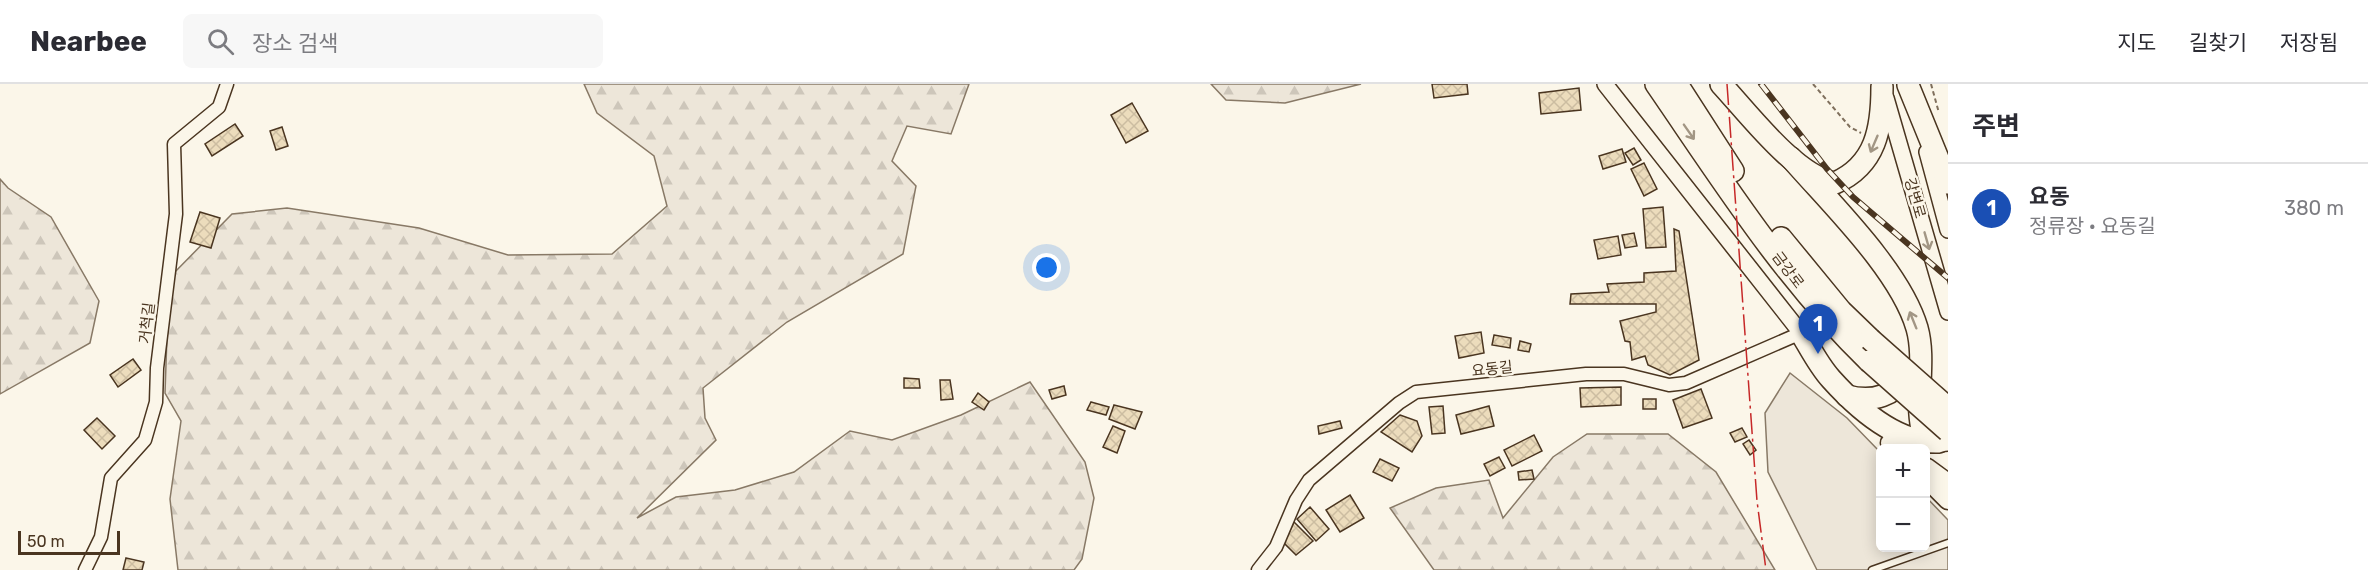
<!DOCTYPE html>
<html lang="ko">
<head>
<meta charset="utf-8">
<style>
	:root { --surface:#fff; --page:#f7f7f7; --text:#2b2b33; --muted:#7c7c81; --line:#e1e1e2; --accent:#2563eb }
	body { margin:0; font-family:Rubik,"Noto Sans KR",sans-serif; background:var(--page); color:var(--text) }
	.controls { position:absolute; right:18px; bottom:18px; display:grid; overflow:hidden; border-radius:9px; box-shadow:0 3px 15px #0003 }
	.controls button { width:54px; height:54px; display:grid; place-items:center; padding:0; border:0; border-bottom:2px solid var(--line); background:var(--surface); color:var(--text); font:30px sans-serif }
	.scale { position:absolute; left:18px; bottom:15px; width:102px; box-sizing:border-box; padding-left:6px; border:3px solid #4a3520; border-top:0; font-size:16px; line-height:21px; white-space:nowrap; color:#4a3520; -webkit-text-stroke:4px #fbf6e9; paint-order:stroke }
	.you { position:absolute; left:1047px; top:184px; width:21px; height:21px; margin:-15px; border:4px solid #fff; border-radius:50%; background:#1a73e8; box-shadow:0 0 0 9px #1a73e833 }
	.badge { display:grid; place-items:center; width:39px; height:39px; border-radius:50%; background:var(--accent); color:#fff; font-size:20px; font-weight:700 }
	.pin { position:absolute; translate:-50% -50px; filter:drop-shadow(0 2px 3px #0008) }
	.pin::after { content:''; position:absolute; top:32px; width:21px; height:18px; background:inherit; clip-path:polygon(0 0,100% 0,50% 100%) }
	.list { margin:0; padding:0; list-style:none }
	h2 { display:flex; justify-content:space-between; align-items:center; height:78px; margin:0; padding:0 24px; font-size:26px }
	h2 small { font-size:20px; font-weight:400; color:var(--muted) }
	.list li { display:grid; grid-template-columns:39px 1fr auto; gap:18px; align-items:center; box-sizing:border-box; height:90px; padding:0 24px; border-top:2px solid var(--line) }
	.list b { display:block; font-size:22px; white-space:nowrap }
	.list p { margin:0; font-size:20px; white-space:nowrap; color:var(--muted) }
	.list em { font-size:20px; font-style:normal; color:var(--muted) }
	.icon { flex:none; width:33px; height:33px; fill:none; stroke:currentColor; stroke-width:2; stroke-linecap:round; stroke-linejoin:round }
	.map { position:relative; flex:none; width:1948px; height:486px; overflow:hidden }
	header { display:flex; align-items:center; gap:36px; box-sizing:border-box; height:84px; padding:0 30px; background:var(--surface); border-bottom:2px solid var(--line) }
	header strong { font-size:28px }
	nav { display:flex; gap:33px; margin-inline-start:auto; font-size:21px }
	.search { width:420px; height:54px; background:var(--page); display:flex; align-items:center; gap:15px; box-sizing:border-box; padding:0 21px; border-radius:9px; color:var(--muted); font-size:22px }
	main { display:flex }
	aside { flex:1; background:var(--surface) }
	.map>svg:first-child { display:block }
</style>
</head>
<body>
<header>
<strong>Nearbee</strong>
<div class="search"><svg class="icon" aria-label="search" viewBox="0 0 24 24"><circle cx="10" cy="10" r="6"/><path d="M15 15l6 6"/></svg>장소 검색</div>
<nav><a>지도</a><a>길찾기</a><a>저장됨</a></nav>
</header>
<main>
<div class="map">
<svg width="1948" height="486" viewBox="0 0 1948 486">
	<defs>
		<pattern id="forest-firs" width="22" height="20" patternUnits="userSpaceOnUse" patternTransform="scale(1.5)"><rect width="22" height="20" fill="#ede6d9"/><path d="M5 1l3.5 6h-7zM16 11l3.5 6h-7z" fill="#cdc6ba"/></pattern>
		<pattern id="building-cross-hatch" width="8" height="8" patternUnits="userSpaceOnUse" patternTransform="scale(1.5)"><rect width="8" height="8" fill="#ecdcbc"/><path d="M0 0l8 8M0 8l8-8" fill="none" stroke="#ccbda1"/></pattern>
	</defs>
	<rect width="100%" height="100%" fill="#fbf6e9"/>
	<polygon fill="#ede6d9" stroke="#887966" stroke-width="1.5" points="1790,289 1847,334 1880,368 1880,464 1926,464 1926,413 1948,436 1948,486 1817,486 1768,388 1765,329"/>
	<g fill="url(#forest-firs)" stroke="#887966" stroke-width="1.5">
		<polygon points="584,0 969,0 951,50 907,42 892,77 916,102 903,170 787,238 703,304 705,334 716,356 637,434 676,413 735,406 794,388 850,347 892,356 961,331 1030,298 1085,378 1094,414 1082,475 1074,486 178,486 170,415 181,337 165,309 169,194 232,130 287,124 419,144 508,171 612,170 667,122 654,72 597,29"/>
		<polygon points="1211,0 1361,0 1285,19 1226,16"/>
		<polygon points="0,95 8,104 51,133 99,217 90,259 0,310"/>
		<polygon points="1587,350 1668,350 1716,388 1775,486 1434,486 1390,424 1436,404 1489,396 1503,434 1553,373"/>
	</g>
	<g fill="url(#building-cross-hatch)" stroke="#4a3520" stroke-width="1.5">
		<polygon points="1432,0 1467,0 1468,10 1434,14"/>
		<polygon points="1579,4 1581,26 1541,30 1539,9"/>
		<polygon points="1132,19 1148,47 1126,59 1111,31"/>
		<polygon points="235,40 243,52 212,72 205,60"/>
		<polygon points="282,43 288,62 276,66 270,47"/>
		<polygon points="1634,64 1641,76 1633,81 1625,69"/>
		<polygon points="1622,65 1626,78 1603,85 1599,72"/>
		<polygon points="1644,79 1657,105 1644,112 1631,85"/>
		<polygon points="1663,123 1666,163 1646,164 1643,125"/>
		<polygon points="200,128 220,134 211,164 190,158"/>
		<polygon points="1674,145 1679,147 1699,276 1670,291 1648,281 1645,272 1632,276 1630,258 1625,257 1620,237 1656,228 1656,220 1570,220 1571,210 1609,208 1607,200 1644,198 1644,189 1676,187"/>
		<polygon points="1634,149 1637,162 1625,164 1622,151"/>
		<polygon points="1618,152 1621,171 1598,175 1594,156"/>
		<polygon points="1481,248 1484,269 1459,274 1455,252"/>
		<polygon points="1494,251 1511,254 1510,264 1492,261"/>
		<polygon points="1520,257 1531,260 1529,268 1518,266"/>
		<polygon points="133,275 141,286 118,303 110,291"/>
		<polygon points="904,294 919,295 920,304 904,304"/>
		<polygon points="940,296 950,296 953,315 941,316"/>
		<polygon points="1064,302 1066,311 1052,315 1049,306"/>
		<polygon points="1621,303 1621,321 1581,323 1580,304"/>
		<polygon points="1701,305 1712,334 1683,344 1673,316"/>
		<polygon points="978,309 989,318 984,326 972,318"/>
		<rect x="1643" y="315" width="13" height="10"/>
		<polygon points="1091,318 1109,323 1106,331 1087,326"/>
		<polygon points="1114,321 1142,328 1135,345 1109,335"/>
		<polygon points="1443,322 1445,349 1432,350 1429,323"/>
		<polygon points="1489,322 1494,342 1461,350 1456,331"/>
		<polygon points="1400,331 1417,337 1422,352 1412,368 1381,348"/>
		<polygon points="97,334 115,352 102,365 84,346"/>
		<polygon points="1340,337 1342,344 1319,350 1318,342"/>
		<polygon points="1113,342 1125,347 1117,369 1103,363"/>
		<polygon points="1742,344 1747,353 1735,358 1730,349"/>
		<polygon points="1534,351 1542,367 1512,382 1504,366"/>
		<polygon points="1749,356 1756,366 1750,371 1743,360"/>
		<polygon points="1499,373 1505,384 1490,392 1484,380"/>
		<polygon points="1380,375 1399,384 1392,397 1373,388"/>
		<polygon points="1532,386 1534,395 1519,396 1518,388"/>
		<polygon points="1350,411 1364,434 1340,448 1326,426"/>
		<polygon points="1310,423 1329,445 1316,457 1297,435"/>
		<polygon points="1294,438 1313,457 1296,471 1284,459"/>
		<polygon points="126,474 144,478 142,486 123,486"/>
	</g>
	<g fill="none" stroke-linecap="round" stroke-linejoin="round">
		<defs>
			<polyline id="service" points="1872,486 1948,459"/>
			<g id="minor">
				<polyline points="85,486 101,453 111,394 145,356 156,318 157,284 176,130 174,60 219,23 227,0"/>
				<polyline points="1258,486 1276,463 1296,416 1309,396 1399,319 1416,308 1586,290 1624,290 1669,301 1686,299 1801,249"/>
			</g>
			<g id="tertiary">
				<polyline points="1605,0 1801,249"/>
				<polyline points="1886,14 1948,228"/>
				<polyline points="1927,68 1948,146"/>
			</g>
			<g id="secondary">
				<polyline points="1890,359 1895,364"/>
				<polyline points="1926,394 1948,416"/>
			</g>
			<g id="trunk">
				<path d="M1656,0C1722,96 1785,196 1869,277"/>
				<polyline points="1677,0 1733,87"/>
				<path d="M1721,0C1748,29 1796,93 1835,99C1876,81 1882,44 1882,3"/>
				<polyline points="1908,1 1948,99"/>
				<path d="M1791,74C1830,119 1900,186 1917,244C1926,276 1915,313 1922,345C1929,354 1936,358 1948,356"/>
				<polyline points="1781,154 1841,227 1870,255"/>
				<path d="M1801,249C1810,264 1819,282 1831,295C1858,325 1897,360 1939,358"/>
				<path d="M1847,312C1874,319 1893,312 1910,289"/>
				<polyline points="1926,385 1948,401"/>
			</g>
		</defs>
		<use href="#service" stroke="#4a3520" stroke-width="9"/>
		<use href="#minor" stroke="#4a3520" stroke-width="15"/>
		<use href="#tertiary" stroke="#4a3520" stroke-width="18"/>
		<use href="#secondary" stroke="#4a3520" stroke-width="21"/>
		<use href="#trunk" stroke="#4a3520" stroke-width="24"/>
		<g stroke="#7f6f5c" stroke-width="2" stroke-dasharray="4.5 3" stroke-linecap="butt">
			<polyline points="1813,0 1850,43 1861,49"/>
			<polyline points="1931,0 1939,29"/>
		</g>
		<use href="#service" stroke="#fbf6e9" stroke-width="6"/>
		<use href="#minor" stroke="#fbf6e9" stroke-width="12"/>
		<use href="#tertiary" stroke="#fbf6e9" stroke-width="15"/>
		<use href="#secondary" stroke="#fbf6e9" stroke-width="18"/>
		<use href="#trunk" stroke="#fbf6e9" stroke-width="21"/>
		<defs>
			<polyline id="rail" points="1761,0 1827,85 1853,113 1948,194"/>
		</defs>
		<use href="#rail" stroke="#4a3520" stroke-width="6"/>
		<use href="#rail" stroke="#fbf6e9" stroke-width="4" stroke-dasharray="11" stroke-linecap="butt"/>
		<defs>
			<g id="trunk-bridge">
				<polyline points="1870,255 1948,324"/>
				<polyline points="1869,277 1948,347"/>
			</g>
		</defs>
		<use href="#trunk-bridge" stroke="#4a3520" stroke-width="24" stroke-linecap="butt"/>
		<use href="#trunk-bridge" stroke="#fbf6e9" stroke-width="21"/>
		<polyline stroke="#c62828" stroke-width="1.5" stroke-dasharray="21 4.5 3 4.5" stroke-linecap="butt" points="1727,0 1757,417 1766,486"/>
	</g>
	<defs><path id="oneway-shaft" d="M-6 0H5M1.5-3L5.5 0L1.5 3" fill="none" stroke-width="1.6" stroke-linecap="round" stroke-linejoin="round" transform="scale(1.5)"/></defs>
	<g stroke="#a29684">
		<use href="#oneway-shaft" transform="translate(1689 48) rotate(55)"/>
		<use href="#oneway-shaft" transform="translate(1874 60) rotate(113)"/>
		<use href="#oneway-shaft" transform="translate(1927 157) rotate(74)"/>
		<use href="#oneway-shaft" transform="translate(1913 236) rotate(-112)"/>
	</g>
	<g text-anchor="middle" stroke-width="4.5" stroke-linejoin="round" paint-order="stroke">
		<g font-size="15" fill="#4a3520" stroke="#fbf6e9">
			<text transform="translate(1915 114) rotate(74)" y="5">강변로</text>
			<text transform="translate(1788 186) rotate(53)" y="5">금강로</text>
			<text transform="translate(147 239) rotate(-83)" y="5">거척길</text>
			<text transform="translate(1492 285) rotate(-6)" y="5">요동길</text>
		</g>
	</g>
</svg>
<div class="controls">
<button>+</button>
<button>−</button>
</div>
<div class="scale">50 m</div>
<div class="you"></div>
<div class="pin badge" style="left:1818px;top:270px;background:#1a4fb4">1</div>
</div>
<aside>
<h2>주변<small></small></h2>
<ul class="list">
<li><span class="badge" style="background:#1a4fb4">1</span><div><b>요동</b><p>정류장 · 요동길</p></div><em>380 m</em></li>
</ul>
</aside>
</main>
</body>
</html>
